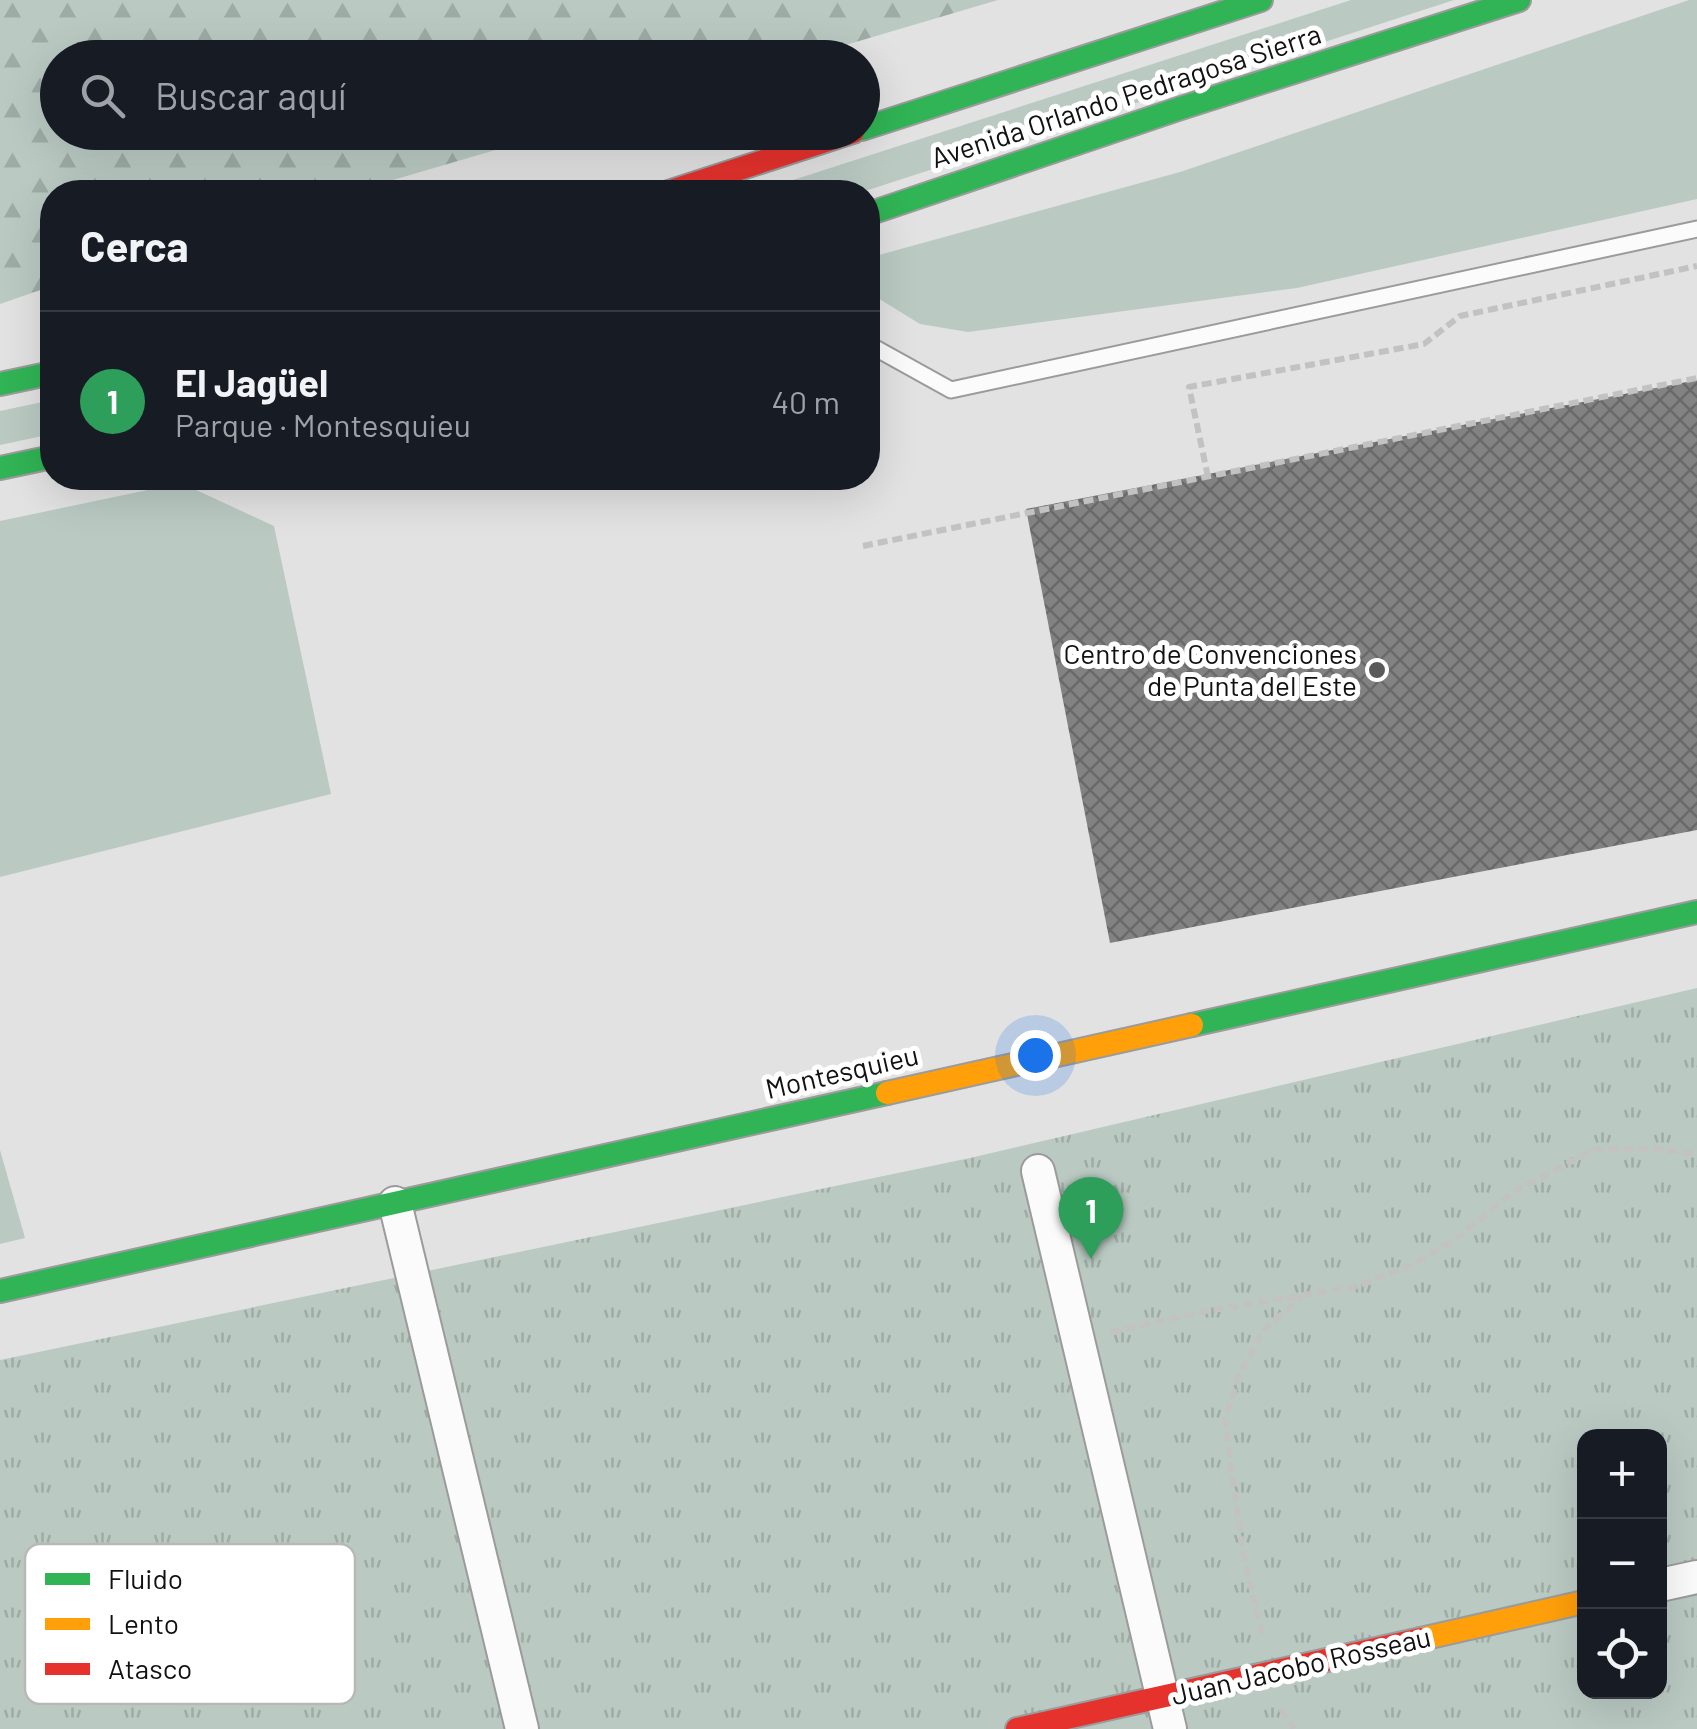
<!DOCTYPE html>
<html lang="es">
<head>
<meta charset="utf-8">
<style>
	:root { --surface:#171b24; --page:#20242c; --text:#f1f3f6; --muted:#9ea1a6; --line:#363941; --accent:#db2777 }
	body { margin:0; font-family:Barlow,sans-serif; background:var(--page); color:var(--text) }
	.controls { position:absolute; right:30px; bottom:30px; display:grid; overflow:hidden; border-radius:20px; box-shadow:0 10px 40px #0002 }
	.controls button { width:90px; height:90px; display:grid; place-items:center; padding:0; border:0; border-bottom:2px solid var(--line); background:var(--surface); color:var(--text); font:50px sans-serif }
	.you { position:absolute; left:1035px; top:1055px; width:35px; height:35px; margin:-25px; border:8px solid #fff; border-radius:50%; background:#1a73e8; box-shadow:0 0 0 15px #1a73e833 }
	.badge { display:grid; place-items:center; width:65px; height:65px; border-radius:50%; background:var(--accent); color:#fff; font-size:32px; font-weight:700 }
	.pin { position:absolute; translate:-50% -82px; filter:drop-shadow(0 2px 5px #0008) }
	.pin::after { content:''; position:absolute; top:52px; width:35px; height:30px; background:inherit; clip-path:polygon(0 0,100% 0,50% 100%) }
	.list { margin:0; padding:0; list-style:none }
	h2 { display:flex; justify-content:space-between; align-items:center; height:130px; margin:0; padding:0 40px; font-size:42px }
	h2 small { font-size:32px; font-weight:400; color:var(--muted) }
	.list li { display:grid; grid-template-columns:65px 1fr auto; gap:30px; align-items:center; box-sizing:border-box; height:180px; padding:0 40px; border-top:2px solid var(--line) }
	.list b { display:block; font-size:38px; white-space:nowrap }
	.list p { margin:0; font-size:32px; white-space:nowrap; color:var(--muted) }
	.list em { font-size:32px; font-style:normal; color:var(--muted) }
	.icon { flex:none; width:55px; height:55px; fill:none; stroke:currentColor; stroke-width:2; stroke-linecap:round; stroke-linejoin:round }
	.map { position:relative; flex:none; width:1697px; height:1729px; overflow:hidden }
	.search { position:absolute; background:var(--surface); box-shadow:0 10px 40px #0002; left:40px; top:40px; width:840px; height:110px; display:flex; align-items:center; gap:25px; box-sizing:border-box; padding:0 35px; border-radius:55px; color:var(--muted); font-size:38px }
	.panel { position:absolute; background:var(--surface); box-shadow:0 10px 40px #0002; left:40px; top:180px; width:840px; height:310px; border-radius:40px }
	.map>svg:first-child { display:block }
</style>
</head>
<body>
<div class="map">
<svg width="1697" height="1729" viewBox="0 0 1697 1729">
	<defs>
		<pattern id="forest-firs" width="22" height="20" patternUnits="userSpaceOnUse" patternTransform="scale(2.5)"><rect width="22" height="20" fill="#bacac3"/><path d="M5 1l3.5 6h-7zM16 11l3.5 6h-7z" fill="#9faca6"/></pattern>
		<pattern id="park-tufts" width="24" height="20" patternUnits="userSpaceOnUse" patternTransform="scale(2.5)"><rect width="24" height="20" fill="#bacac3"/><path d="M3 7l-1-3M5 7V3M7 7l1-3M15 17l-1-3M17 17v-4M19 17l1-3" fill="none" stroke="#9faca6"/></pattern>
		<pattern id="building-cross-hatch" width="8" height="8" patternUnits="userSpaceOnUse" patternTransform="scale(2.5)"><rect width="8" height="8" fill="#828283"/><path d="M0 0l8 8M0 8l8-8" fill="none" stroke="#69696a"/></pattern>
	</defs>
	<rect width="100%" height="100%" fill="#e2e2e3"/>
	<g fill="#bacac3">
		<polygon points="1351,0 1454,0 862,192 756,192"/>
		<polygon points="1689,0 1697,0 1697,199 1297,288 968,332 920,324 868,292 868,258 1180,172"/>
		<polygon points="52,400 52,434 0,445 0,411"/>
		<polygon points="181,483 274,526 331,794 0,877 0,521"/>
		<polygon points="0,1150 25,1238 0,1244"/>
	</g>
	<polygon fill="url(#forest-firs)" points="0,0 998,0 805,57 58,58 58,132 554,133 352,192 52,192 52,286 0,304"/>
	<path fill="url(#park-tufts)" fill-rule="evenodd" d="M1697,988V1729H0V1360L970,1158ZM1584,1436H1660V1692H1584Z"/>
	<polygon fill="url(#building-cross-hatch)" points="1697,380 1697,830 1110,943 1026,509"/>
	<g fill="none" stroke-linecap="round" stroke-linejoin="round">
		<defs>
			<polyline id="lane" points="868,344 951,390 1697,229"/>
			<g id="street">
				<polyline points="1038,1171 1170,1729"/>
				<polyline points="395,1203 522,1729"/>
				<polyline points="1660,1585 1697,1577"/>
			</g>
			<g id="fast">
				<polyline points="862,129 1261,0"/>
				<polyline points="868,214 1178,109 1519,0"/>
				<polyline points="0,384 52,373"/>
				<polyline points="0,468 52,457"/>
				<polyline points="1192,1025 1697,912"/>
				<polyline points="0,1291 887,1093"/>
			</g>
			<g id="slow">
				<polyline points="887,1093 1192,1025"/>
				<polyline points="1421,1639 1584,1602"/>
			</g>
			<g id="jam">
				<polyline points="668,192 853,132"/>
				<polyline points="1017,1729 1421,1639"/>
			</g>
		</defs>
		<use href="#lane" stroke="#9b9b9c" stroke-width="19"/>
		<use href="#street" stroke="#9b9b9c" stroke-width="36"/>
		<use href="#fast" stroke="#9b9b9c" stroke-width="26"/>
		<use href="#slow" stroke="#9b9b9c" stroke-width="26"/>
		<use href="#jam" stroke="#9b9b9c" stroke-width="26"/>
		<g stroke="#c2c2c2" stroke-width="6" stroke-dasharray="10 5" stroke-linecap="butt">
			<polyline points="1208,477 1189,387 1424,344 1460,316 1697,266"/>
			<polyline points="863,546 1697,378"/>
			<polyline points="1111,1332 1206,1311 1354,1287 1412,1265 1453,1241 1516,1190 1596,1149 1654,1149 1697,1154"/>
			<polyline points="1262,1634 1242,1547 1225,1421 1239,1375 1263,1331 1302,1296"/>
			<polyline points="1281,1709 1294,1729"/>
		</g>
		<use href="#lane" stroke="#fbfbfb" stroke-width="15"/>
		<use href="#street" stroke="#fbfbfb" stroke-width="32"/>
		<use href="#fast" stroke="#30b455" stroke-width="22"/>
		<use href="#slow" stroke="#ff9f0a" stroke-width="22"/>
		<use href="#jam" stroke="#e5322d" stroke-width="22"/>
	</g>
	<circle fill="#5a5a5a" stroke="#fff" stroke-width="4" cx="1377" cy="670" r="10"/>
	<g text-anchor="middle" stroke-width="10" stroke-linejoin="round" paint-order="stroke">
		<g font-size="28" fill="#111" stroke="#fff">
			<text transform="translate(1126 96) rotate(-18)" y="10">Avenida Orlando Pedragosa Sierra</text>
			<text transform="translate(842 1072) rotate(-13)" y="10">Montesquieu</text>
			<text transform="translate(1301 1666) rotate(-13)" y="10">Juan Jacobo Rosseau</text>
		</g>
		<g font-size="28" fill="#111" stroke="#fff" text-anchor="end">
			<text x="1357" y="664">Centro de Convenciones<tspan x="1357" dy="32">de Punta del Este</tspan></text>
		</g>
	</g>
	<rect x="25" y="1544" width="330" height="160" rx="15" fill="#fff" stroke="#b8b8b8" stroke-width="2.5"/>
	<rect x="45" y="1573" width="45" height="12" fill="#30b455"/>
	<rect x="45" y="1618" width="45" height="12" fill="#ff9f0a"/>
	<rect x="45" y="1663" width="45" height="12" fill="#e5322d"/>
	<g font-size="28" fill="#111">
		<text x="108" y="1589">Fluido</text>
		<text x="108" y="1634">Lento</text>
		<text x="108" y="1679">Atasco</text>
	</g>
</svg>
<div class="controls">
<button>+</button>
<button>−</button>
<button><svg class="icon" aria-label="locate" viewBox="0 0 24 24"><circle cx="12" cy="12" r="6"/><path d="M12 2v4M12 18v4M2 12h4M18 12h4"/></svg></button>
</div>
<div class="you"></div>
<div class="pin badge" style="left:1091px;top:1259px;background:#2e9e5b">1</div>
<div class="search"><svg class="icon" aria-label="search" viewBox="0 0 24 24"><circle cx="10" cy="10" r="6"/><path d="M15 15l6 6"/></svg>Buscar aquí</div>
<section class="panel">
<h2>Cerca<small></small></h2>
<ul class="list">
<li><span class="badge" style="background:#2e9e5b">1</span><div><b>El Jagüel</b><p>Parque · Montesquieu</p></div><em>40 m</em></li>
</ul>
</section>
</div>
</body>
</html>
